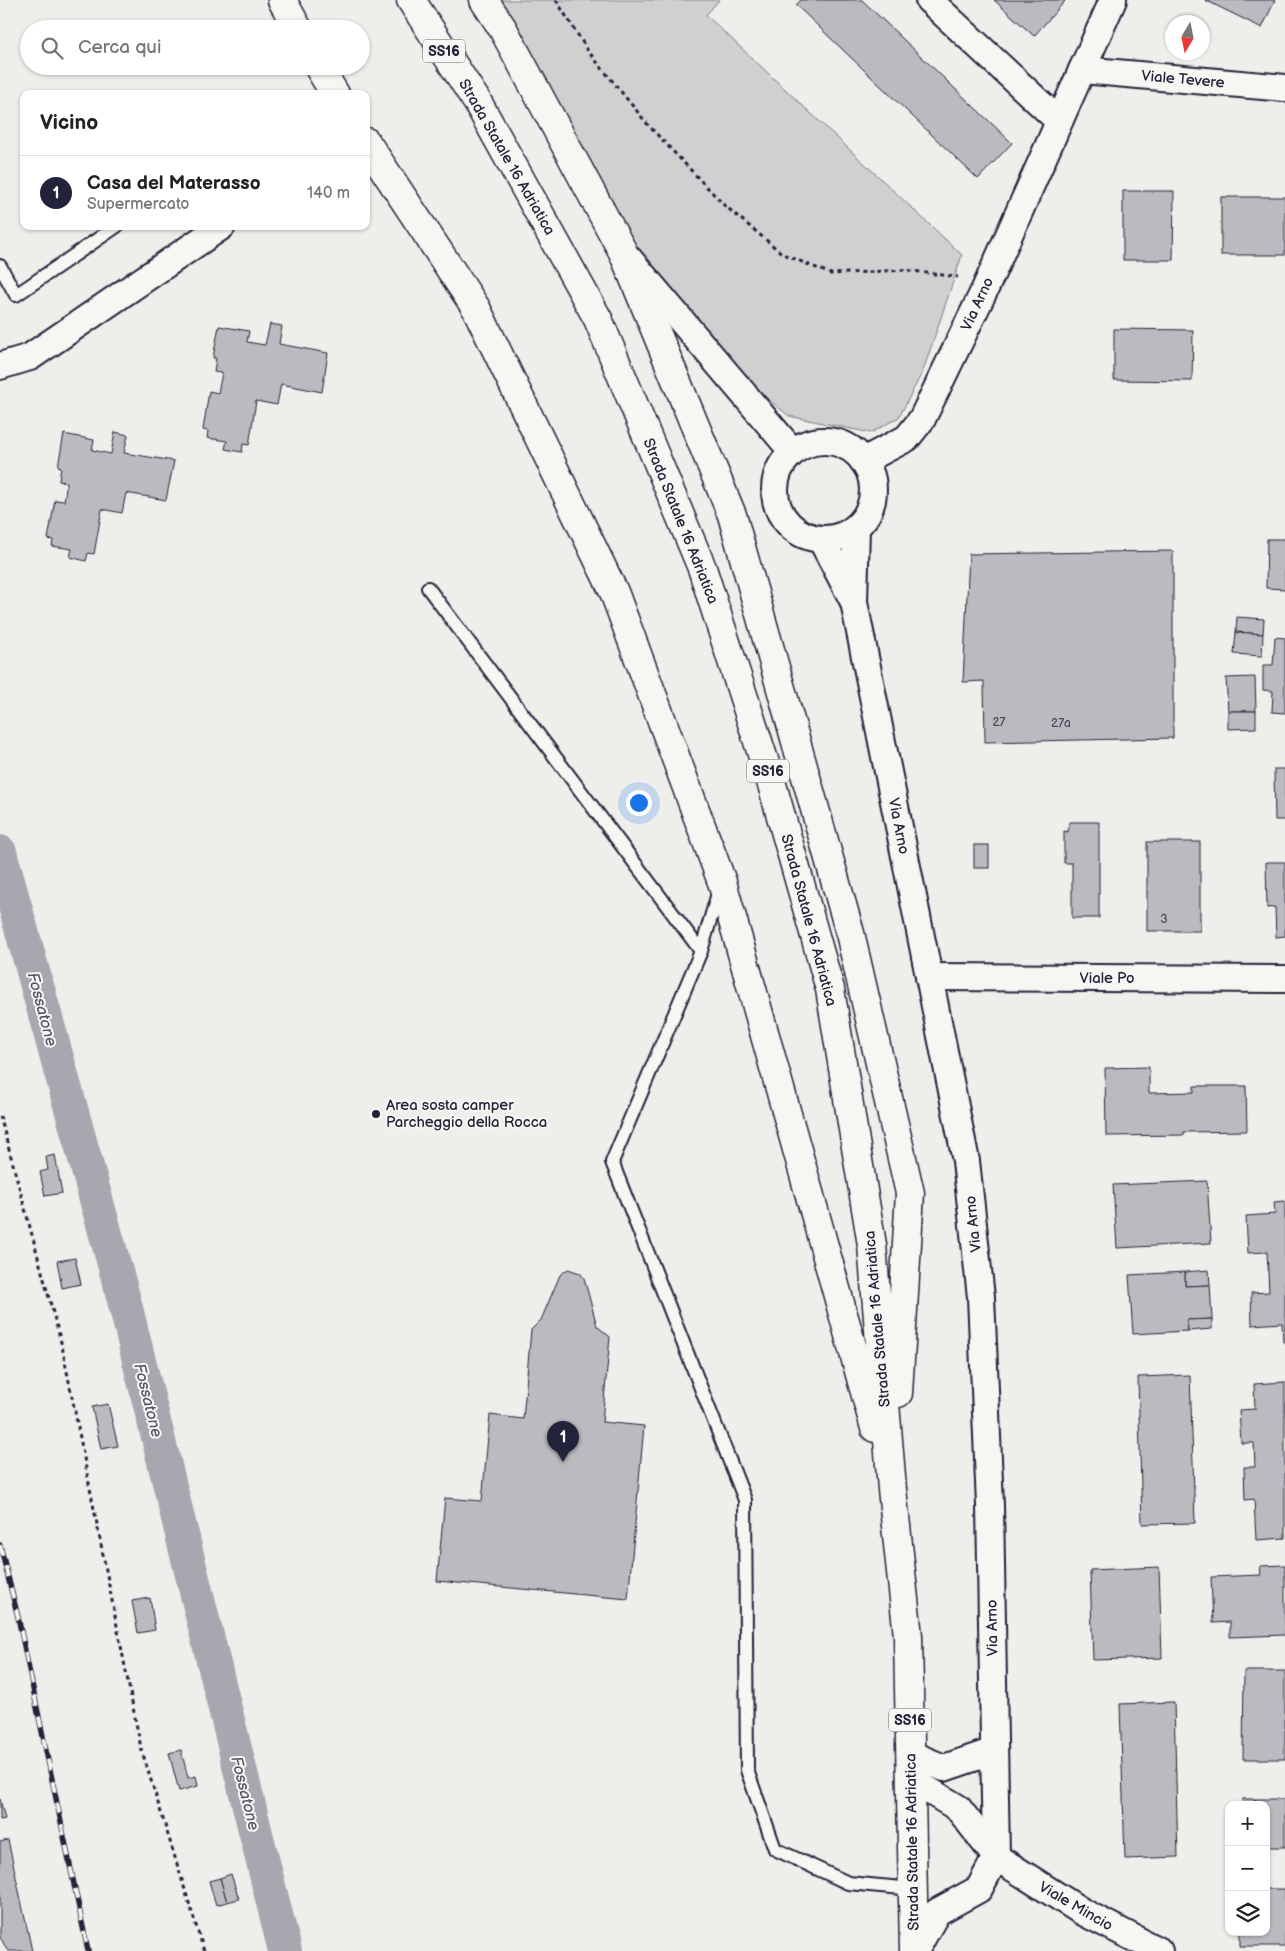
<!DOCTYPE html>
<html lang="it">
<head>
<meta charset="utf-8">
<style>
	:root { --surface:#fff; --page:#f2f2f2; --text:#222; --muted:#767676; --line:#e0e0e0; --accent:#22223b }
	body { margin:0; font-family:"Balsamiq Sans",sans-serif; background:var(--page); color:var(--text) }
	.controls { position:absolute; right:15px; bottom:15px; display:grid; overflow:hidden; border-radius:10px; box-shadow:0 1px 4px #0004 }
	.controls button { width:45px; height:45px; display:grid; place-items:center; padding:0; border:0; border-bottom:1px solid var(--line); background:var(--surface); color:var(--text); font:25px sans-serif }
	.compass { position:absolute; left:1165px; top:15px; width:45px; height:45px; border-radius:50%; background:var(--surface); box-shadow:0 1px 4px #0004; rotate:190deg }
	.you { position:absolute; left:638px; top:802px; width:18px; height:18px; margin:-12px; border:4px solid #fff; border-radius:50%; background:#1a73e8; box-shadow:0 0 0 8px #1a73e833 }
	.badge { display:grid; place-items:center; width:32px; height:32px; border-radius:50%; background:var(--accent); color:#fff; font-size:16px; font-weight:700 }
	.pin { position:absolute; translate:-50% -41px; filter:drop-shadow(0 1px 2px #0008) }
	.pin::after { content:''; position:absolute; top:26px; width:18px; height:15px; background:inherit; clip-path:polygon(0 0,100% 0,50% 100%) }
	.list { margin:0; padding:0; list-style:none }
	h2 { display:flex; justify-content:space-between; align-items:center; height:65px; margin:0; padding:0 20px; font-size:21px }
	h2 small { font-size:16px; font-weight:400; color:var(--muted) }
	.list li { display:grid; grid-template-columns:32px 1fr auto; gap:15px; align-items:center; box-sizing:border-box; height:75px; padding:0 20px; border-top:1px solid var(--line) }
	.list b { display:block; font-size:19px; white-space:nowrap }
	.list p { margin:0; font-size:16px; white-space:nowrap; color:var(--muted) }
	.list em { font-size:16px; font-style:normal; color:var(--muted) }
	.icon { flex:none; width:28px; height:28px; fill:none; stroke:currentColor; stroke-width:2; stroke-linecap:round; stroke-linejoin:round }
	.map { position:relative; flex:none; width:1285px; height:1951px; overflow:hidden }
	.search { position:absolute; background:var(--surface); box-shadow:0 1px 4px #0004; left:20px; top:20px; width:350px; height:55px; display:flex; align-items:center; gap:12px; box-sizing:border-box; padding:0 18px; border-radius:28px; color:var(--muted); font-size:19px }
	.panel { position:absolute; background:var(--surface); box-shadow:0 1px 4px #0004; left:20px; top:90px; width:350px; height:140px; border-radius:10px }
	.map>svg:first-child { display:block }
</style>
</head>
<body>
<div class="map">
<svg width="1285" height="1951" viewBox="0 0 1285 1951">
	<rect width="100%" height="100%" fill="#eeeeeb"/>
	<filter id="ink" filterUnits="userSpaceOnUse"><feTurbulence type="fractalNoise" baseFrequency=".02" numOctaves="2"/><feDisplacementMap in="SourceGraphic" scale="10" xChannelSelector="R" yChannelSelector="G"/><feConvolveMatrix kernelMatrix="1 2 1 2 8 2 1 2 1" color-interpolation-filters="sRGB"/></filter>
	<g filter="url(#ink)">
		<polygon fill="#d0d0d1" stroke="#797986" points="497,0 719,0 706,15 962,255 923,371 899,417 871,433 789,416 762,394 624,235"/>
		<g fill="none" stroke-linecap="round" stroke-linejoin="round">
			<polyline stroke="#a7a7af" stroke-width="34" points="0,852 124,1300 285,1951"/>
		</g>
		<g fill="#bbbbbf" stroke="#22223b">
			<polygon points="801,0 862,0 1012,143 978,179 796,5"/>
			<polygon points="994,0 1064,0 1065,1 1034,36"/>
			<polygon points="1205,0 1275,0 1262,28"/>
			<polygon points="1123,191 1174,191 1173,260 1123,260"/>
			<rect x="1221" y="197" width="64" height="58"/>
			<polygon points="270,324 282,326 279,344 328,353 322,392 281,384 277,405 256,401 249,445 243,444 242,452 225,449 227,441 207,438 208,431 203,430 209,391 218,393 222,373 214,372 216,358 213,358 219,326 249,331 247,342 265,345"/>
			<polygon points="1114,329 1193,330 1192,381 1114,380"/>
			<polygon points="115,432 128,435 124,453 174,461 166,500 126,493 122,513 102,509 94,554 88,553 86,561 70,557 72,549 52,546 53,540 48,539 55,500 64,501 67,482 59,481 61,467 58,466 64,434 94,440 92,450 111,454"/>
			<polygon points="1267,539 1285,539 1285,589 1266,588"/>
			<polygon points="1173,551 1173,738 985,742 984,681 963,682 969,554"/>
			<polygon points="1237,617 1264,619 1263,634 1236,632"/>
			<polygon points="1236,632 1263,634 1262,656 1234,654"/>
			<polygon points="1275,637 1285,638 1285,713 1272,712 1273,691 1263,690 1263,665 1273,665"/>
			<polygon points="1255,677 1256,711 1228,711 1226,678"/>
			<polygon points="1228,711 1256,711 1256,728 1228,729"/>
			<polygon points="1274,769 1285,769 1285,820 1275,820"/>
			<polygon points="1069,822 1099,822 1099,918 1072,918 1072,863 1064,863 1064,831 1068,832"/>
			<rect x="1147" y="842" width="53" height="89"/>
			<rect x="974" y="845" width="15" height="23"/>
			<polygon points="1266,862 1285,862 1285,936 1276,937 1275,907 1267,908"/>
			<polygon points="1149,1067 1149,1093 1194,1092 1194,1086 1246,1086 1247,1131 1184,1132 1184,1135 1106,1136 1105,1068"/>
			<polygon points="55,1155 62,1193 45,1196 40,1172 48,1170 46,1157"/>
			<polygon points="1207,1181 1211,1243 1117,1248 1113,1185"/>
			<polygon points="1285,1201 1285,1342 1283,1342 1282,1323 1252,1325 1251,1293 1269,1292 1267,1252 1248,1253 1246,1216 1275,1214 1274,1202"/>
			<polygon points="75,1258 81,1284 62,1288 57,1261"/>
			<polygon points="568,1269 580,1273 584,1278 597,1326 610,1337 602,1422 644,1426 628,1599 437,1581 445,1498 482,1501 490,1415 523,1419 531,1330 541,1320 560,1275"/>
			<polygon points="1209,1270 1210,1285 1185,1286 1185,1272"/>
			<polygon points="1185,1272 1185,1286 1210,1285 1212,1319 1187,1320 1188,1331 1133,1334 1129,1275"/>
			<polygon points="1212,1319 1212,1329 1188,1331 1187,1320"/>
			<polygon points="1190,1375 1195,1523 1142,1524 1138,1377"/>
			<polygon points="1285,1382 1285,1538 1256,1540 1254,1499 1245,1500 1244,1467 1255,1467 1254,1443 1241,1443 1239,1410 1255,1409 1254,1384"/>
			<polygon points="108,1404 118,1446 101,1449 92,1407"/>
			<polygon points="1285,1565 1285,1635 1230,1637 1230,1622 1213,1623 1211,1577 1261,1575 1260,1566"/>
			<polygon points="1159,1567 1162,1658 1093,1660 1090,1570"/>
			<polygon points="150,1598 155,1630 138,1633 132,1601"/>
			<polygon points="1244,1671 1285,1671 1285,1759 1243,1759"/>
			<polygon points="1174,1702 1178,1857 1125,1859 1120,1704"/>
			<polygon points="181,1750 188,1778 196,1776 198,1786 179,1791 169,1753"/>
			<polygon points="0,1799 5,1819 0,1820"/>
			<rect x="1243" y="1799" width="12" height="6"/>
			<polygon points="1255,1799 1285,1799 1285,1847 1266,1847 1266,1805 1255,1805"/>
			<polygon points="8,1840 32,1951 8,1951 0,1937 0,1842"/>
			<polygon points="231,1874 239,1899 227,1902 220,1878"/>
			<polygon points="220,1878 227,1902 216,1905 209,1881"/>
			<polygon points="1266,1889 1285,1889 1285,1946 1240,1946 1240,1932 1266,1932"/>
		</g>
		<g fill="none" stroke-linecap="round" stroke-linejoin="round">
			<defs>
				<g id="service">
					<polyline points="0,266 16,295 117,226"/>
					<polyline points="428,588 701,951"/>
					<polyline points="719,890 701,951 612,1162 745,1500 747,1770 775,1849 848,1883 913,1889"/>
				</g>
				<g id="minor">
					<polyline points="929,0 1059,121"/>
					<polyline points="1082,70 1285,88"/>
					<polyline points="629,259 793,452"/>
					<polyline points="0,366 30,357 222,226"/>
					<circle cx="824" cy="490" r="49"/>
					<polyline points="863,461 907,438 922,419 985,289 1113,0"/>
					<polyline points="821,539 854,602 856,528"/>
					<polyline points="854,602 966,1161 981,1297 990,1505 996,1857 979,1889 937,1912 915,1951"/>
					<polyline points="929,977 1285,979"/>
					<polyline points="910,1754 944,1768 994,1751"/>
					<polyline points="910,1779 958,1808 996,1857 1081,1911 1159,1951"/>
				</g>
				<g id="primary">
					<polyline points="282,0 298,29"/>
					<polyline points="411,0 478,103 598,319 702,568 773,788 830,989 872,1245 892,1489 908,1636 914,1951"/>
					<polyline points="484,0 503,29 623,252 732,515 850,933 910,1193 898,1393"/>
					<polyline points="318,66 335,94"/>
					<polyline points="366,142 476,308 614,592 722,882 875,1428"/>
				</g>
			</defs>
			<use href="#service" stroke="#22223b" stroke-width="16"/>
			<use href="#minor" stroke="#22223b" stroke-width="30"/>
			<use href="#primary" stroke="#22223b" stroke-width="31"/>
			<g stroke="#22223b" stroke-width="3" stroke-dasharray="4 4" stroke-linecap="butt">
				<polyline points="556,0 588,51 649,126 724,205 783,254 831,274 904,270 958,277"/>
				<polyline points="0,1116 62,1346 141,1748 204,1951"/>
			</g>
			<use href="#service" stroke="#f6f6f2" stroke-width="12"/>
			<use href="#minor" stroke="#f6f6f2" stroke-width="26"/>
			<use href="#primary" stroke="#f6f6f2" stroke-width="28"/>
			<defs>
				<polyline id="rail" points="0,1545 18,1617 88,1951"/>
			</defs>
			<use href="#rail" stroke="#22223b" stroke-width="5.5"/>
			<use href="#rail" stroke="#f6f6f2" stroke-width="4" stroke-dasharray="11" stroke-linecap="butt"/>
		</g>
	</g>
	<circle fill="#22223b" stroke="#f6f6f2" stroke-width="2" cx="376" cy="1114" r="5"/>
	<g text-anchor="middle" stroke-width="4" stroke-linejoin="round" paint-order="stroke">
		<g font-size="12" fill="#48485c">
			<text x="999" y="726">27</text>
			<text x="1061" y="727">27a</text>
			<text x="1164" y="923">3</text>
		</g>
		<g fill="#f6f6f2" stroke="#626272" stroke-width="1">
			<rect x="423" y="39.5" width="42" height="23" rx="4"/>
			<rect x="747" y="759.5" width="42" height="23" rx="4"/>
			<rect x="889" y="1708.5" width="42" height="23" rx="4"/>
		</g>
		<g font-size="14" font-weight="bold" fill="#22223b">
			<text x="444" y="56">SS16</text>
			<text x="768" y="776">SS16</text>
			<text x="910" y="1725">SS16</text>
		</g>
		<g font-size="15" fill="#22223b" stroke="#f6f6f2">
			<text transform="translate(1183 79) rotate(5)" y="5">Viale Tevere</text>
			<text transform="translate(507 157) rotate(60)" y="5">Strada Statale 16 Adriatica</text>
			<text transform="translate(977 304) rotate(-65)" y="5">Via Arno</text>
			<text transform="translate(681 521) rotate(68)" y="5">Strada Statale 16 Adriatica</text>
			<text transform="translate(899 826) rotate(79)" y="5">Via Arno</text>
			<text transform="translate(809 920) rotate(75)" y="5">Strada Statale 16 Adriatica</text>
			<text x="1107" y="983">Viale Po</text>
			<text transform="translate(973 1224) rotate(-96)" y="5">Via Arno</text>
			<text transform="translate(877 1319) rotate(-95)" y="5">Strada Statale 16 Adriatica</text>
			<text transform="translate(992 1628) rotate(-91)" y="5">Via Arno</text>
			<text transform="translate(912 1842) rotate(-91)" y="5">Strada Statale 16 Adriatica</text>
			<text transform="translate(1076 1906) rotate(30)" y="5">Viale Mincio</text>
		</g>
		<g font-size="15" fill="#22223b" stroke="#f6f6f2" text-anchor="start">
			<text x="386" y="1110">Area sosta camper<tspan x="386" dy="17">Parcheggio della Rocca</tspan></text>
		</g>
		<g font-size="16" font-style="italic" fill="#575769" stroke="#f6f6f2">
			<text transform="translate(43 1009) rotate(75)" y="6">Fossatone</text>
			<text transform="translate(149 1400) rotate(76)" y="6">Fossatone</text>
			<text transform="translate(246 1793) rotate(76)" y="6">Fossatone</text>
		</g>
	</g>
</svg>
<div class="controls">
<button>+</button>
<button>−</button>
<button><svg class="icon" aria-label="layers" viewBox="0 0 24 24"><path d="M12 4l9 5-9 5-9-5zM3 14l9 5 9-5"/></svg></button>
</div>
<svg class="compass" viewBox="-18 -18 36 36"><path d="M0-13l5 13h-10z" fill="#e53935"/><path d="M0 13l5-13h-10z" fill="#767676"/></svg>
<div class="you"></div>
<div class="pin badge" style="left:563px;top:1462px">1</div>
<div class="search"><svg class="icon" aria-label="search" viewBox="0 0 24 24"><circle cx="10" cy="10" r="6"/><path d="M15 15l6 6"/></svg>Cerca qui</div>
<section class="panel">
<h2>Vicino<small></small></h2>
<ul class="list">
<li><span class="badge">1</span><div><b>Casa del Materasso</b><p>Supermercato</p></div><em>140 m</em></li>
</ul>
</section>
</div>
</body>
</html>
